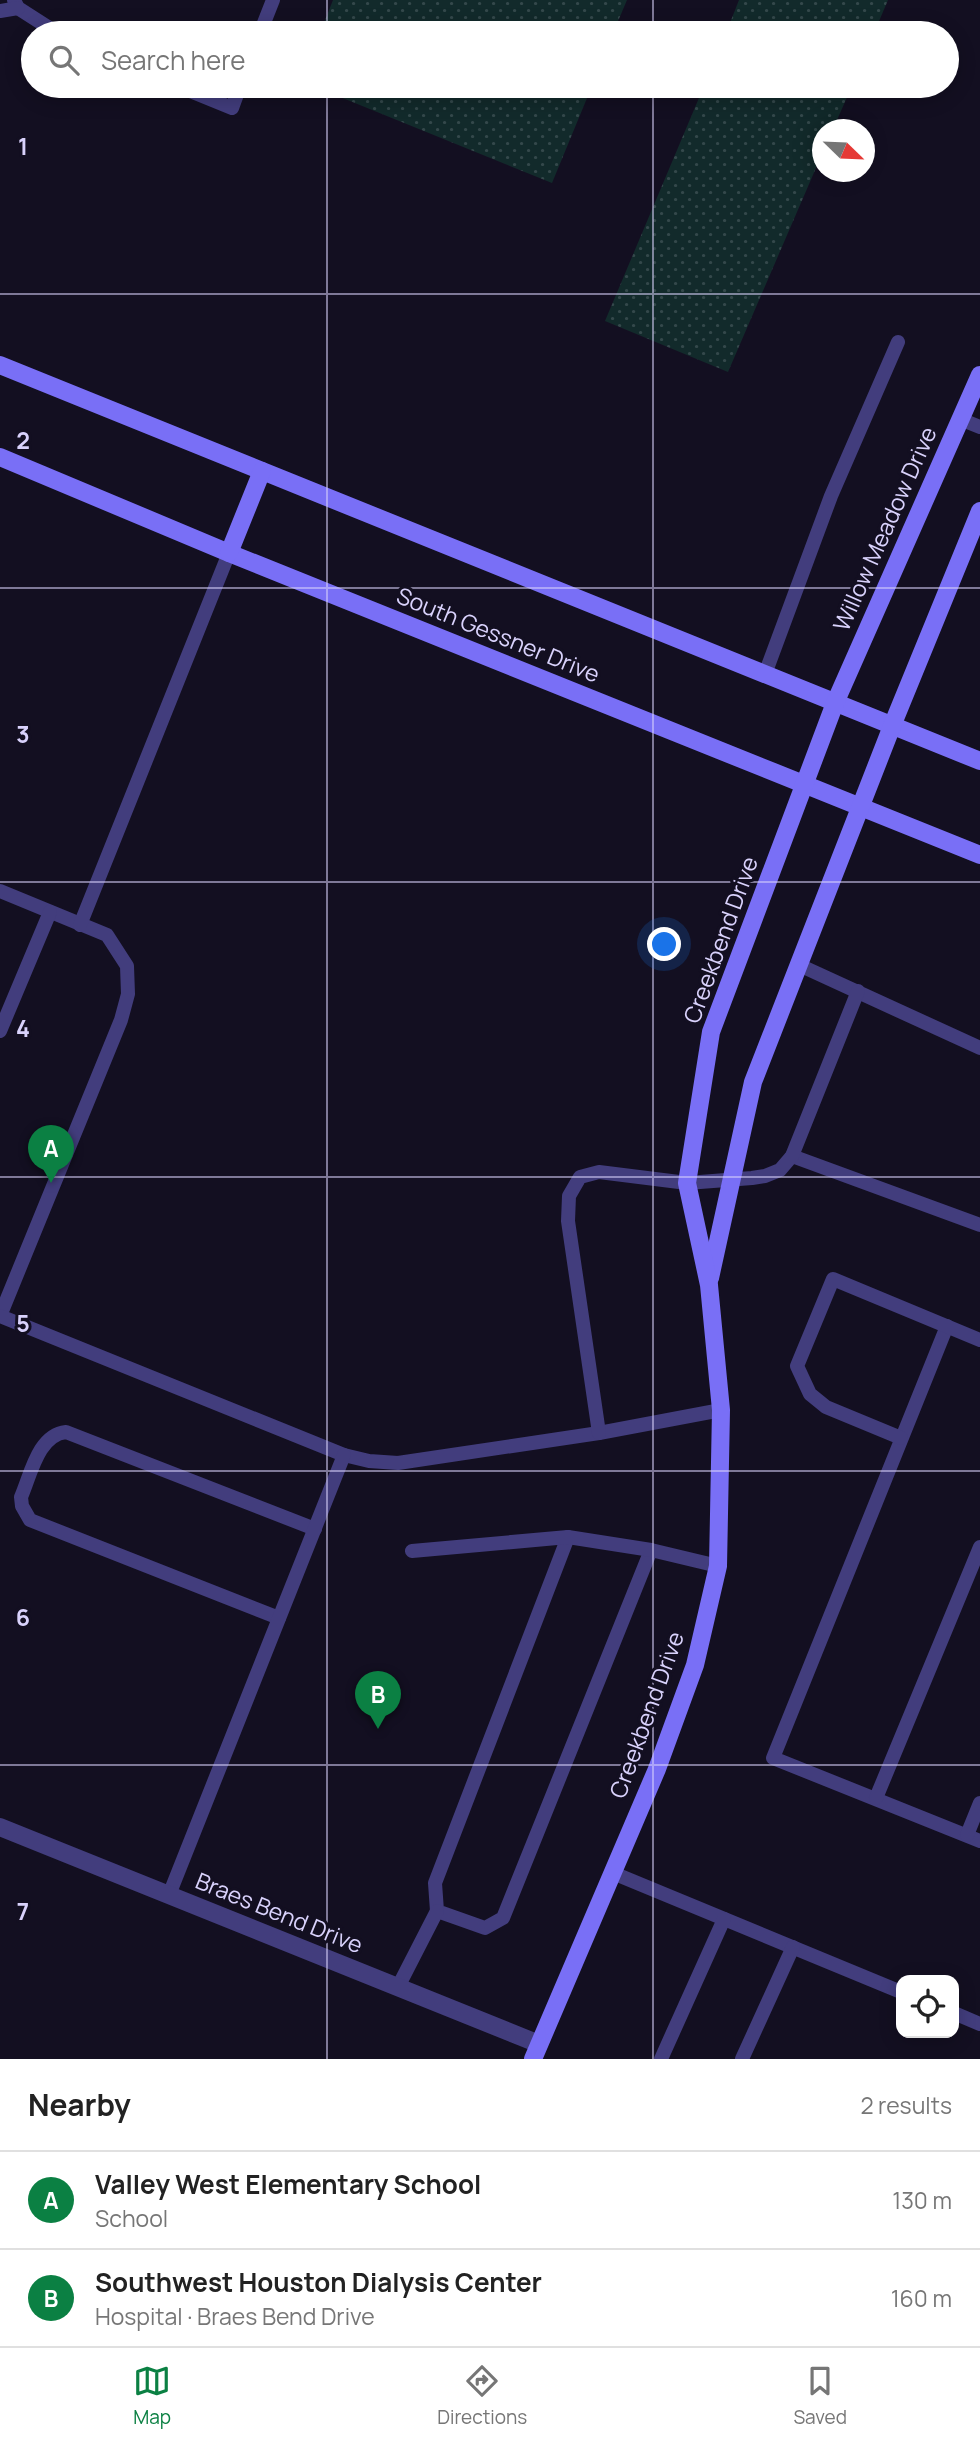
<!DOCTYPE html>
<html lang="en">
<head>
<meta charset="utf-8">
<style>
	:root { --surface:#fff; --page:#f2f2f2; --text:#222; --muted:#767676; --line:#e0e0e0; --accent:#0b8043 }
	body { margin:0; font-family:Manrope,sans-serif; background:var(--page); color:var(--text) }
	.controls { position:absolute; right:21px; bottom:21px; display:grid; overflow:hidden; border-radius:14px; box-shadow:0 4px 18px #0003 }
	.controls button { width:63px; height:63px; display:grid; place-items:center; padding:0; border:0; border-bottom:2px solid var(--line); background:var(--surface); color:var(--text); font:35px sans-serif }
	.compass { position:absolute; left:812px; top:119px; width:63px; height:63px; border-radius:50%; background:var(--surface); box-shadow:0 4px 18px #0003; rotate:113deg }
	.you { position:absolute; left:665px; top:945px; width:24px; height:24px; margin:-18px; border:5px solid #fff; border-radius:50%; background:#1a73e8; box-shadow:0 0 0 10px #1a73e833 }
	.badge { display:grid; place-items:center; width:46px; height:46px; border-radius:50%; background:var(--accent); color:#fff; font-size:23px; font-weight:700 }
	.pin { position:absolute; translate:-50% -58px; filter:drop-shadow(0 2px 4px #0008) }
	.pin::after { content:''; position:absolute; top:37px; width:24px; height:21px; background:inherit; clip-path:polygon(0 0,100% 0,50% 100%) }
	.list { margin:0; padding:0; list-style:none }
	h2 { display:flex; justify-content:space-between; align-items:center; height:91px; margin:0; padding:0 28px; font-size:30px }
	h2 small { font-size:23px; font-weight:400; color:var(--muted) }
	.list li { display:grid; grid-template-columns:46px 1fr auto; gap:21px; align-items:center; box-sizing:border-box; height:98px; padding:0 28px; border-top:2px solid var(--line) }
	.list b { display:block; font-size:26px; white-space:nowrap }
	.list p { margin:0; font-size:23px; white-space:nowrap; color:var(--muted) }
	.list em { font-size:23px; font-style:normal; color:var(--muted) }
	.icon { flex:none; width:38px; height:38px; fill:none; stroke:currentColor; stroke-width:2; stroke-linecap:round; stroke-linejoin:round }
	.map { position:relative; flex:none; width:980px; height:2059px; overflow:hidden }
	.search { position:absolute; background:var(--surface); box-shadow:0 4px 18px #0003; left:21px; right:21px; top:21px; height:77px; display:flex; align-items:center; gap:18px; box-sizing:border-box; padding:0 24px; border-radius:38px; color:var(--muted); font-size:26px }
	.sheet { height:287px; background:var(--surface) }
	nav { display:flex; justify-content:space-around; align-items:center; box-sizing:border-box; height:98px; border-top:2px solid var(--line); background:var(--surface); font-size:19px; color:var(--muted) }
	nav a { display:grid; justify-items:center; gap:4px }
	nav .on { color:var(--accent) }
	.map>svg:first-child { display:block }
</style>
</head>
<body>
<div class="map">
<svg width="980" height="2059" viewBox="0 0 980 2059">
	<defs>
		<pattern id="grass-dots" width="8" height="8" patternUnits="userSpaceOnUse" patternTransform="scale(1.75)"><rect width="8" height="8" fill="#122a2b"/><path d="M2 2h.1M6 6h.1" fill="none" stroke="#34484b" stroke-width="1.8" stroke-linecap="round"/></pattern>
	</defs>
	<rect width="100%" height="100%" fill="#130f21"/>
	<g fill="url(#grass-dots)">
		<polygon points="333,0 627,0 613,33 320,33"/>
		<polygon points="739,0 888,0 874,33 726,33"/>
		<polygon points="313,86 592,86 552,183"/>
		<polygon points="704,86 852,86 833,129 822,130 822,154 728,372 605,321"/>
	</g>
	<g fill="none" stroke-linecap="round" stroke-linejoin="round">
		<g stroke="#423d7d" stroke-width="14">
			<polyline points="14,0 18,8 57,33"/>
			<polyline points="0,11 18,8"/>
			<polyline points="260,33 273,0"/>
			<polyline points="178,86 232,108 240,86"/>
			<polyline points="960,419 980,427"/>
			<polyline points="765,674 831,496 898,342"/>
			<polyline points="0,891 107,935 127,966 128,994 121,1020 0,1316"/>
			<polyline points="80,925 229,553"/>
			<polyline points="799,965 980,1048"/>
			<polyline points="0,1031 50,912"/>
			<polyline points="792,1156 980,1225"/>
			<polyline points="0,1316 344,1455 369,1461 398,1463 599,1433 721,1410"/>
			<polyline points="947,1326 773,1758 980,1841"/>
			<polyline points="599,1433 568,1221 569,1196 580,1177 599,1172 687,1183 752,1178 765,1176 780,1170 792,1156 858,991"/>
			<polyline points="901,1438 826,1407 810,1394 797,1366 833,1279 980,1340"/>
			<polyline points="568,1537 435,1883 437,1911 485,1928 503,1918 651,1550"/>
			<polyline points="412,1551 568,1537 651,1550 718,1566"/>
			<path d="M279,1618L30,1520L22,1506L21,1497C31,1474 38,1435 66,1432L315,1529"/>
			<polyline points="876,1798 980,1547"/>
			<polyline points="967,1835 980,1803"/>
			<polyline points="613,1873 901,1992"/>
			<polyline points="169,1895 344,1455"/>
			<polyline points="398,1987 437,1911"/>
			<polyline points="954,2013 980,2024"/>
			<polyline points="661,2059 724,1919"/>
			<polyline points="742,2059 793,1947"/>
		</g>
		<polyline stroke="#423d7d" stroke-width="18" points="0,1827 539,2044"/>
		<g stroke="#796ff6" stroke-width="18">
			<polyline points="0,365 980,761"/>
			<polyline points="0,457 229,553 980,855"/>
			<polyline points="229,553 262,471"/>
			<polyline points="710,1278 753,1082 892,726 980,511"/>
			<polyline points="533,2059 657,1769 695,1665 718,1566 721,1410 709,1285 687,1183 711,1032 835,703 980,375"/>
		</g>
	</g>
	<path fill="none" stroke="#d9d2fc" stroke-width="2" stroke-opacity="0.55" d="M327,0V33M653,0V33M327,86V2059M653,86V2059M0,294H980M0,588H980M0,882H980M0,1177H980M0,1471H980M0,1765H980"/>
	<g text-anchor="middle" stroke-width="6" stroke-linejoin="round" paint-order="stroke">
		<g font-size="23" fill="#d9d2fc" stroke="#130f21">
			<text transform="translate(885 529) rotate(-66)" y="8">Willow Meadow Drive</text>
			<text transform="translate(498 635) rotate(22)" y="8">South Gessner Drive</text>
			<text transform="translate(721 940) rotate(-70)" y="8">Creekbend Drive</text>
			<text transform="translate(647 1715) rotate(-70)" y="8">Creekbend Drive</text>
			<text transform="translate(279 1913) rotate(22)" y="8">Braes Bend Drive</text>
		</g>
	</g>
	<g font-size="23" text-anchor="middle" font-weight="bold" fill="#d9d2fc" stroke="#130f21" stroke-width="6" stroke-linejoin="round" paint-order="stroke">
		<text x="23" y="155">1</text>
		<text x="23" y="449">2</text>
		<text x="23" y="743">3</text>
		<text x="23" y="1037">4</text>
		<text x="23" y="1332">5</text>
		<text x="23" y="1626">6</text>
		<text x="23" y="1920">7</text>
	</g>
</svg>
<div class="controls">
<button><svg class="icon" aria-label="locate" viewBox="0 0 24 24"><circle cx="12" cy="12" r="6"/><path d="M12 2v4M12 18v4M2 12h4M18 12h4"/></svg></button>
</div>
<svg class="compass" viewBox="-18 -18 36 36"><path d="M0-13l5 13h-10z" fill="#e53935"/><path d="M0 13l5-13h-10z" fill="#767676"/></svg>
<div class="you"></div>
<div class="pin badge" style="left:51px;top:1183px">A</div>
<div class="pin badge" style="left:378px;top:1729px">B</div>
<div class="search"><svg class="icon" aria-label="search" viewBox="0 0 24 24"><circle cx="10" cy="10" r="6"/><path d="M15 15l6 6"/></svg>Search here</div>
</div>
<section class="sheet">
<h2>Nearby<small>2 results</small></h2>
<ul class="list">
<li><span class="badge">A</span><div><b>Valley West Elementary School</b><p>School</p></div><em>130 m</em></li>
<li><span class="badge">B</span><div><b>Southwest Houston Dialysis Center</b><p>Hospital · Braes Bend Drive</p></div><em>160 m</em></li>
</ul>
</section>
<nav>
<a class="on"><svg class="icon" aria-label="map" viewBox="0 0 24 24"><path d="M3 6l6-2 6 2 6-2v14l-6 2-6-2-6 2zM9 4v14M15 6v14"/></svg>Map</a>
<a><svg class="icon" aria-label="directions" viewBox="0 0 24 24"><path d="M12 3l9 9-9 9-9-9zM9 14v-3h6M13 9l2 2-2 2"/></svg>Directions</a>
<a><svg class="icon" aria-label="saved" viewBox="0 0 24 24"><path d="M7 4h10v16l-5-4-5 4z"/></svg>Saved</a>
</nav>
</body>
</html>
